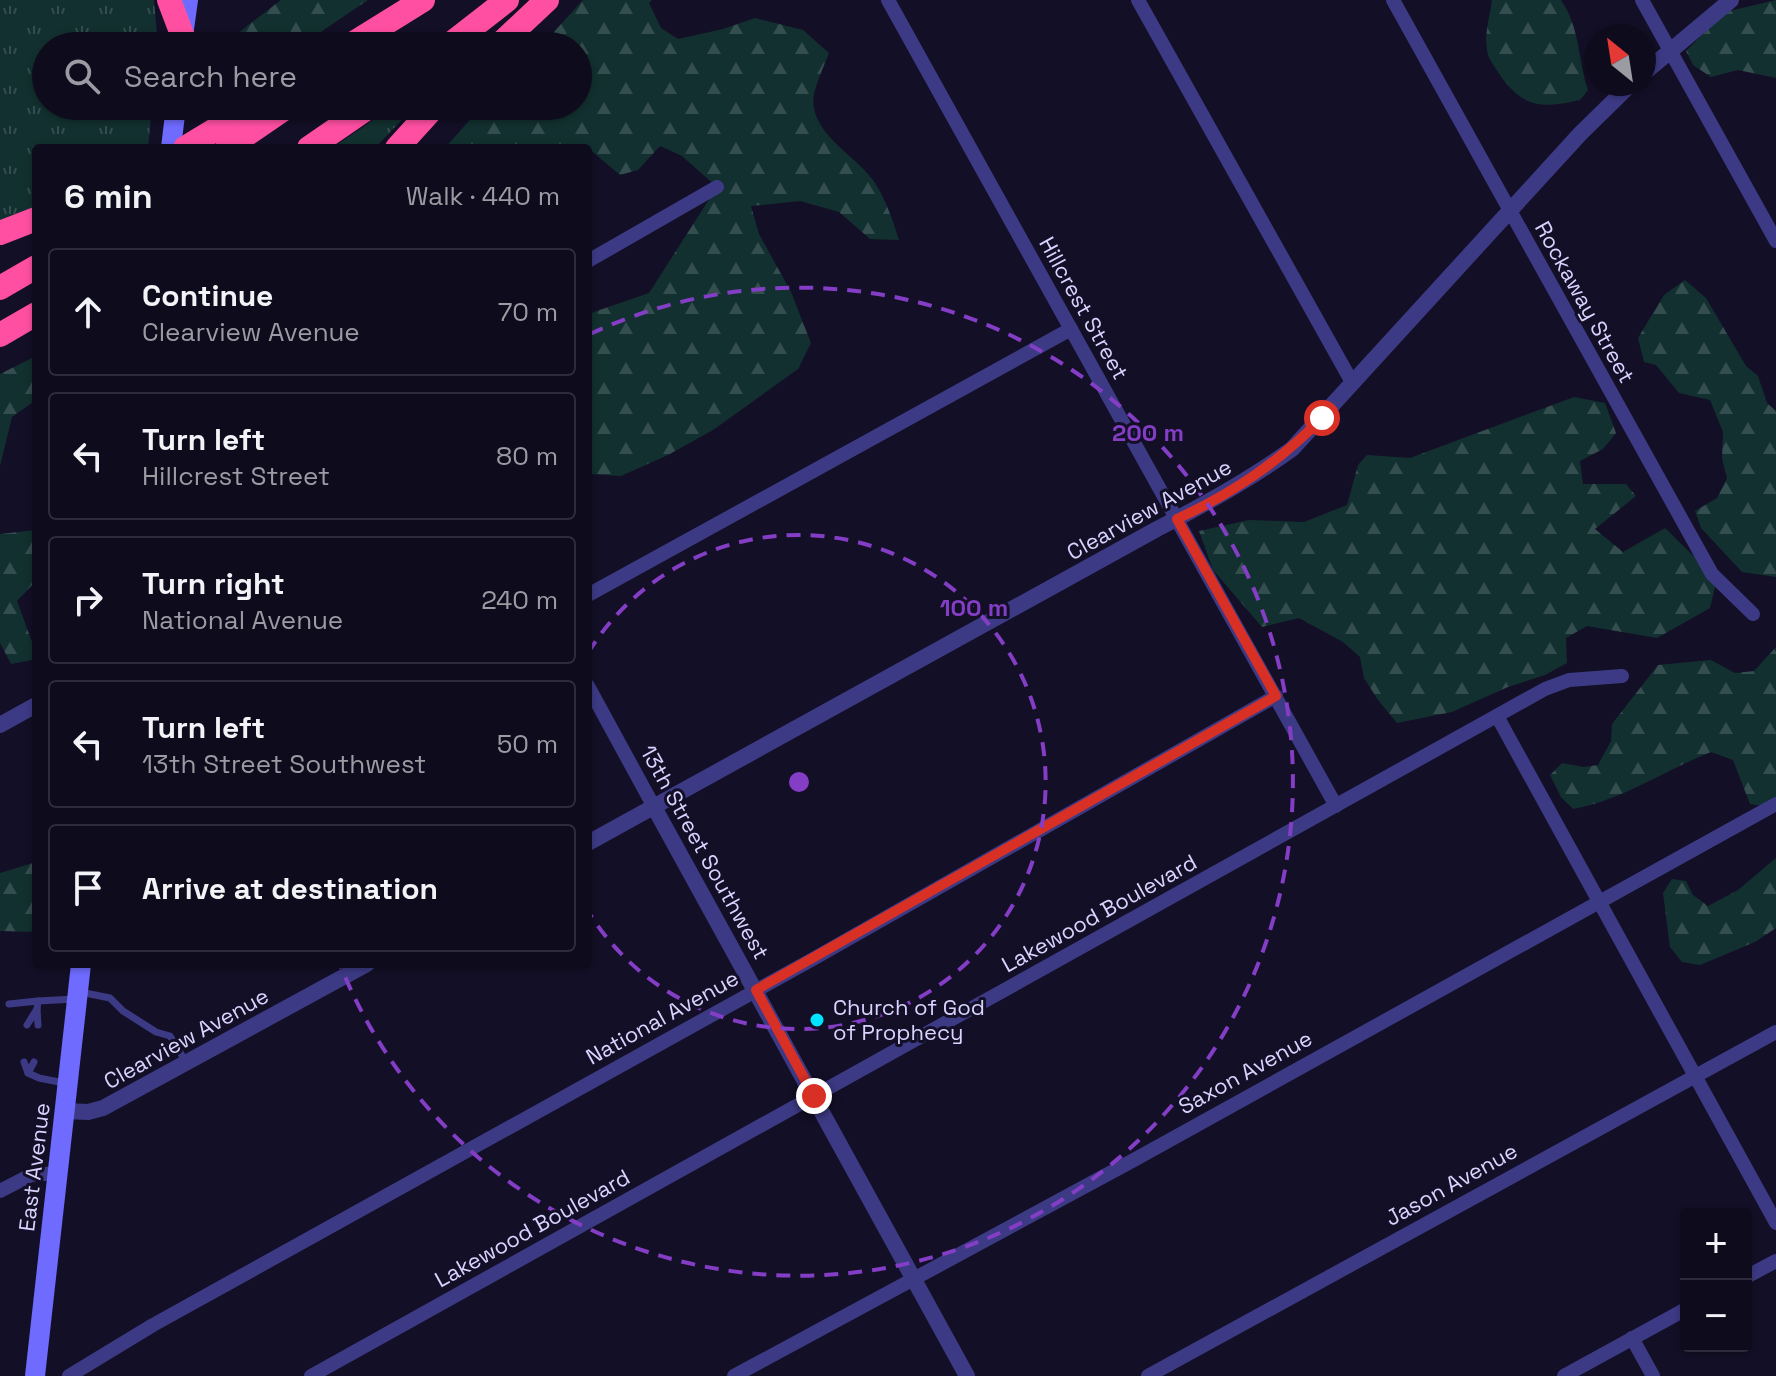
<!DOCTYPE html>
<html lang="en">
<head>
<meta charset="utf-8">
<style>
	:root { --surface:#0e0b1c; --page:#1c1929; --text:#f1f3f6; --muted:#9b9ba3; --line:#2e2b3b }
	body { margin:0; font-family:"Space Grotesk",sans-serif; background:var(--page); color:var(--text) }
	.controls { position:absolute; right:24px; bottom:24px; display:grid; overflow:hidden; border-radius:8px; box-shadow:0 2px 6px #0004 }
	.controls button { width:72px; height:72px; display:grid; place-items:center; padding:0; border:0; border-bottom:2px solid var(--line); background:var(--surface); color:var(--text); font:40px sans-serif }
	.compass { position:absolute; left:1584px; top:24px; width:72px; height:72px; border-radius:50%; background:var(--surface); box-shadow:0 2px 6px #0004; rotate:330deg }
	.stop { position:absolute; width:24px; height:24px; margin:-18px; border:6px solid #d93025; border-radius:50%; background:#fff }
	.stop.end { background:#d93025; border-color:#fff; box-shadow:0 2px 8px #0008 }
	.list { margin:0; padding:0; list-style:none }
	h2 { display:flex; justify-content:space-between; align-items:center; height:104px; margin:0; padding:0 32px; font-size:34px }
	h2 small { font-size:26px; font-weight:400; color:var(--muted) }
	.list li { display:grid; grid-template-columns:52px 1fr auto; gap:24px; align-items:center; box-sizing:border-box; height:128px; margin:0 16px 16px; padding:0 16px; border:2px solid var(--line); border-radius:8px }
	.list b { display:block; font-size:30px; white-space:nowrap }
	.list p { margin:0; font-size:26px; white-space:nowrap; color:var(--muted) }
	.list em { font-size:26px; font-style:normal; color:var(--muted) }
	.icon { flex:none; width:44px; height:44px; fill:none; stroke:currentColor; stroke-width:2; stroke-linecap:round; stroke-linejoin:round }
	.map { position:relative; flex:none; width:1776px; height:1376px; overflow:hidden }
	.search { position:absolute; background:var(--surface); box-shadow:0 2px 6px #0004; left:32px; top:32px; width:560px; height:88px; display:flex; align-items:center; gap:20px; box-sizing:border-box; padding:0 28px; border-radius:44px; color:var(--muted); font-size:30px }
	.panel { position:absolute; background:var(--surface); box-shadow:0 2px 6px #0004; left:32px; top:144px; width:560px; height:824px; border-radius:8px }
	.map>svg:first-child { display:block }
</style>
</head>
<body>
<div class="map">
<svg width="1776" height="1376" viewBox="0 0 1776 1376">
	<defs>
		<pattern id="grass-tufts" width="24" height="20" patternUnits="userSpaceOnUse" patternTransform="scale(2)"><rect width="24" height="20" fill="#12302f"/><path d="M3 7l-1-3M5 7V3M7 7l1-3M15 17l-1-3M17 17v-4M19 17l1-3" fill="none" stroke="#344d4e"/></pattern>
		<pattern id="forest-firs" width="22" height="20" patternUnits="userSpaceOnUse" patternTransform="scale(2)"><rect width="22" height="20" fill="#12302f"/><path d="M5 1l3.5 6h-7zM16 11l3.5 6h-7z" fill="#344d4e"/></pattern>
	</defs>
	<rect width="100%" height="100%" fill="#130f26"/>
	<g fill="url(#grass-tufts)">
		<polygon points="0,0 154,0 158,46 46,46 46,106 152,106 148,148 36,148 36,210 0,222"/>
		<polygon points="394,106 414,107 375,148 332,148"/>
	</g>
	<g fill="url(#forest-firs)">
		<polygon points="281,0 368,0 300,46 221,46"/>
		<path d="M583,0H652L649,3L661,28L678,39L723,29L755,18L803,30L829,53C824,66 817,81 814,94C807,133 858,156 875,183C886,200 893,221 899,240L870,239L839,212L800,201L751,206L759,234L791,292L811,343L798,369L713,430L668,455L621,476L588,474V314L649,293L717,187L682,156L660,146L638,170L620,175L588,148H445L482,106H578V46H541Z"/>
		<path d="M1492,0H1561C1580,27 1578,60 1588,90L1580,100C1541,109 1522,108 1498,72C1494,65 1488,59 1487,50C1484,33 1490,17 1492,0Z"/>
		<polygon points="1776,0 1776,78 1738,70 1711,77 1693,65 1686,51 1725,12"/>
		<polygon points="1685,280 1706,298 1746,366 1758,376 1767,403 1776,411 1776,577 1742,572 1701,528 1695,511 1717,498 1727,478 1722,459 1723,432 1710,400 1679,393 1656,365 1644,362 1638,338 1664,295"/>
		<polygon points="36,356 36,400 12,417 0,466 0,374"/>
		<polygon points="1574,397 1605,403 1616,433 1603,449 1580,461 1583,484 1626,484 1636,496 1595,529 1623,552 1665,528 1717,579 1710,608 1657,638 1587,626 1566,638 1567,663 1545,675 1508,687 1452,712 1397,723 1378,700 1364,678 1360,657 1343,642 1299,618 1262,627 1213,570 1199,531 1249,520 1304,522 1347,505 1358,465 1367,455 1410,458"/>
		<polygon points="36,530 36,581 17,601 32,642 32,660 11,664 0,643 0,534"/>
		<path d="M1776,647V808L1750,804L1733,760L1711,752C1665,770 1623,800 1573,809L1561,797L1550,775L1562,763L1584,767L1598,765L1611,741L1612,724L1658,665L1711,660L1735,673L1754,671Z"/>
		<polygon points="1776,858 1776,928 1755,942 1700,965 1682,962 1670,947 1663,893 1672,879 1686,881 1693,895 1708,906 1738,890"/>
		<polygon points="36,862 36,932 0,931 0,873"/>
	</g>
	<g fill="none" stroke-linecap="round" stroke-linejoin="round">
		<g stroke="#3d3a85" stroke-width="7">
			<polyline points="80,992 110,998 123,1011 156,1032 170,1036 186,1062"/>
			<polyline points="9,1004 38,1001"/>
			<polyline points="37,1009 38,1001 75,999"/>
			<polyline points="27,1025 37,1009 38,1025"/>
			<polyline points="24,1062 28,1073 34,1062"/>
			<polyline points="28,1073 39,1078 64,1083"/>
		</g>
		<g stroke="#3d3a85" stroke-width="14">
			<polyline points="888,0 1336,806"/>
			<polyline points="1138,0 1353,384"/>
			<polyline points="1393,0 1712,574 1753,614"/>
			<polyline points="1642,0 1776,241"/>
			<polyline points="588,261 717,187"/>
			<polyline points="588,595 1071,329"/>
			<polyline points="588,686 654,807"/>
			<polyline points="1497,716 1776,1223"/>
			<polyline points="0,1191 31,1175 57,1173"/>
			<polyline points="1746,1277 1776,1261"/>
			<polyline points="1632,1338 1653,1376"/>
			<polyline points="69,1376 153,1325 813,959 1276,696"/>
			<polyline points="311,1376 1545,689 1569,680 1622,676"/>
			<polyline points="734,1376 1132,1161 1776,804"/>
			<polyline points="1148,1376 1776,1032"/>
			<polyline points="1564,1376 1686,1309"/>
		</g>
		<g stroke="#3d3a85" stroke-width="16">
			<polyline points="1644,73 1731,0"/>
			<polyline points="0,725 36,705"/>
			<polyline points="654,807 967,1376"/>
			<path d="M588,843L1157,529C1204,505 1249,480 1292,449L1580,134L1631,84"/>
			<polyline points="64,1111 88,1112 103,1108 367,964"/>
		</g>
		<g stroke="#6f6bff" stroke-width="20">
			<polyline points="183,36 188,0"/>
			<polyline points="171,148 176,106"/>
			<polyline points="35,1376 81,964"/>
		</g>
		<g stroke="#ff4fa3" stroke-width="24">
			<polyline points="169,0 183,37"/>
			<polyline points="349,46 423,0"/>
			<polyline points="448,46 507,0"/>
			<polyline points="498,46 547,0"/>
			<polyline points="185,148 254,106"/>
			<polyline points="227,148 288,106"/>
			<polyline points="309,148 370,106"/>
			<polyline points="397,148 435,106"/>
			<polyline points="0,233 36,219"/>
			<polyline points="0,288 36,267"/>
			<polyline points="0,335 36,314"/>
		</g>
	</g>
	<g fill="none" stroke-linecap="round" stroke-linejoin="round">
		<path stroke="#d93025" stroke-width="10" d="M814,1096L756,990L1276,696L1177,519C1233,493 1279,462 1322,418"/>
	</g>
	<g fill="none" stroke="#843dc5" stroke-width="4" stroke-dasharray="14 10">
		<path d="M588 653A247 247 0 1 1 588 911"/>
		<path d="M590 334A494 494 0 1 1 341 967"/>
	</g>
	<circle fill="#00e5ff" stroke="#130f26" stroke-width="3" cx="817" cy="1020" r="8"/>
	<g text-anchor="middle" stroke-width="6" stroke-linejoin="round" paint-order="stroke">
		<g font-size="22" fill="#d9d4ff" stroke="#130f26">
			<text transform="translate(1585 302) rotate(61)" y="8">Rockaway Street</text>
			<text transform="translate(1084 308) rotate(61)" y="8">Hillcrest Street</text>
			<text transform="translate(1149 509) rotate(-29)" y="8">Clearview Avenue</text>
			<text transform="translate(705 852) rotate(61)" y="8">13th Street Southwest</text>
			<text transform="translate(1099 913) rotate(-29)" y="8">Lakewood Boulevard</text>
			<text transform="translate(662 1017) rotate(-29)" y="8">National Avenue</text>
			<text transform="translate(186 1038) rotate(-29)" y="8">Clearview Avenue</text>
			<text transform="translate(1245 1072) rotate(-29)" y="8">Saxon Avenue</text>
			<text transform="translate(34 1167) rotate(-83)" y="8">East Avenue</text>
			<text transform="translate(1451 1184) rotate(-29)" y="8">Jason Avenue</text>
			<text transform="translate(532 1228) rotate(-29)" y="8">Lakewood Boulevard</text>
		</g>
		<g font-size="22" fill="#d9d4ff" stroke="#130f26" text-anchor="start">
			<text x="833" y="1015">Church of God<tspan x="833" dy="25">of Prophecy</tspan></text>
		</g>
	</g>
	<circle cx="799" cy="782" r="12" fill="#843dc5" stroke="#130f26" stroke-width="4"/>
	<g font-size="24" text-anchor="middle" font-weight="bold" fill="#843dc5" stroke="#130f26" stroke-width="6" stroke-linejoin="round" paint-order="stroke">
		<text x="1148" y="441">200 m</text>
		<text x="974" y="616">100 m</text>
	</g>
</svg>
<div class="controls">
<button>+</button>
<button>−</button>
</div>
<svg class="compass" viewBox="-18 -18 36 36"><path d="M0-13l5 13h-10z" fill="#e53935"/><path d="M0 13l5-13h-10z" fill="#9b9ba3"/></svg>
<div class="stop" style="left:1322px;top:418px"></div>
<div class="stop end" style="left:814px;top:1096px"></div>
<div class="search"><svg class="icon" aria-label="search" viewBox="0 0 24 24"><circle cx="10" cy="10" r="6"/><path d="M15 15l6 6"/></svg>Search here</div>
<section class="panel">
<h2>6 min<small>Walk · 440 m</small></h2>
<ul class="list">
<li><svg class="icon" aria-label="ahead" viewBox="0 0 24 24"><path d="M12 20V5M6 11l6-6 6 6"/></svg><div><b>Continue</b><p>Clearview Avenue</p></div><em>70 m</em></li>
<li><svg class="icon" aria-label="left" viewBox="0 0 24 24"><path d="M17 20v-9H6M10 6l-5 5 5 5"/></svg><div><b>Turn left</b><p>Hillcrest Street</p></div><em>80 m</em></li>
<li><svg class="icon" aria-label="right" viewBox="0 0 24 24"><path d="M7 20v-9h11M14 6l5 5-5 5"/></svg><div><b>Turn right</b><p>National Avenue</p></div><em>240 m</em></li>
<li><svg class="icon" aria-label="left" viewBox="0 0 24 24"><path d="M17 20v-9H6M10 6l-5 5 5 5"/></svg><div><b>Turn left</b><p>13th Street Southwest</p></div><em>50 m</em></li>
<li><svg class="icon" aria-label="arrive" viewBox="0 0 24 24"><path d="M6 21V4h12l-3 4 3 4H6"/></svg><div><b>Arrive at destination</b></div></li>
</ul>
</section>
</div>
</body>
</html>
